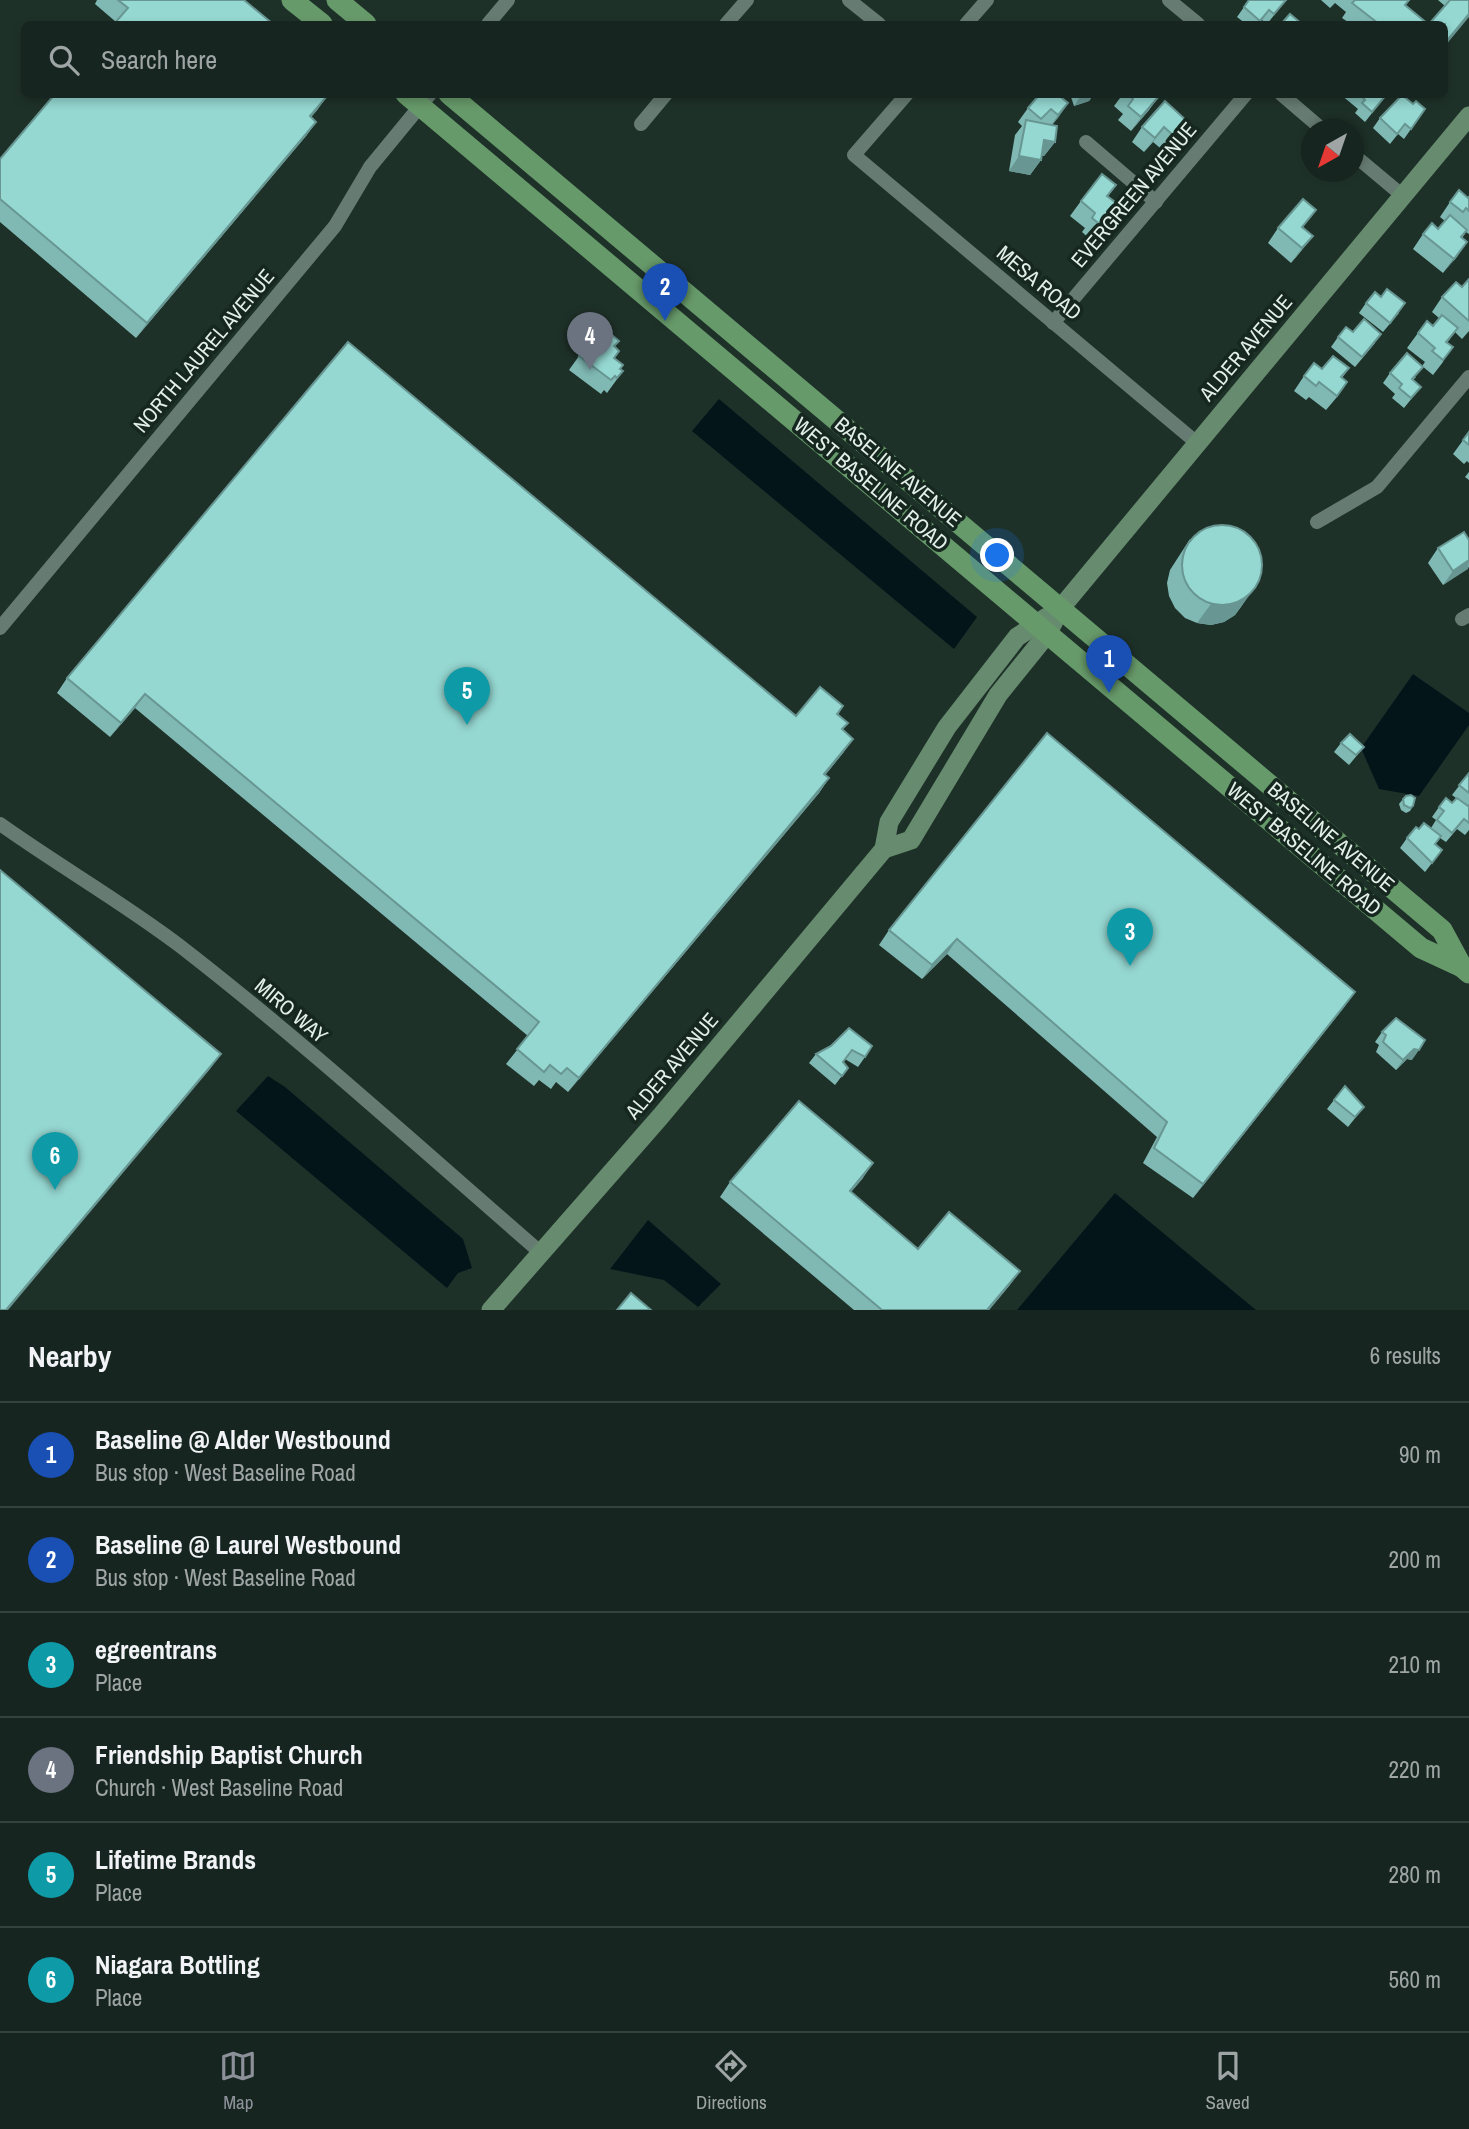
<!DOCTYPE html>
<html lang="en">
<head>
<meta charset="utf-8">
<style>
	:root { --surface:#16251f; --page:#1f2d28; --text:#f1f3f6; --muted:#9ea5a4; --line:#35423d; --accent:#8c9099 }
	body { margin:0; font-family:"Archivo Narrow",sans-serif; background:var(--page); color:var(--text) }
	.compass { position:absolute; left:1301px; top:119px; width:63px; height:63px; border-radius:50%; background:var(--surface); box-shadow:0 4px 10px #0003; rotate:220deg }
	.you { position:absolute; left:998px; top:556px; width:24px; height:24px; margin:-18px; border:5px solid #fff; border-radius:50%; background:#1a73e8; box-shadow:0 0 0 10px #1a73e833 }
	.badge { display:grid; place-items:center; width:46px; height:46px; border-radius:50%; background:var(--accent); color:#fff; font-size:23px; font-weight:700 }
	.pin { position:absolute; translate:-50% -58px; filter:drop-shadow(0 2px 4px #0008) }
	.pin::after { content:''; position:absolute; top:37px; width:24px; height:21px; background:inherit; clip-path:polygon(0 0,100% 0,50% 100%) }
	.list { margin:0; padding:0; list-style:none }
	h2 { display:flex; justify-content:space-between; align-items:center; height:91px; margin:0; padding:0 28px; font-size:30px }
	h2 small { font-size:23px; font-weight:400; color:var(--muted) }
	.list li { display:grid; grid-template-columns:46px 1fr auto; gap:21px; align-items:center; box-sizing:border-box; height:105px; padding:0 28px; border-top:2px solid var(--line) }
	.list b { display:block; font-size:26px; white-space:nowrap }
	.list p { margin:0; font-size:23px; white-space:nowrap; color:var(--muted) }
	.list em { font-size:23px; font-style:normal; color:var(--muted) }
	.icon { flex:none; width:38px; height:38px; fill:none; stroke:currentColor; stroke-width:2; stroke-linecap:round; stroke-linejoin:round }
	.map { position:relative; flex:none; width:1469px; height:1310px; overflow:hidden }
	.search { position:absolute; background:var(--surface); box-shadow:0 4px 10px #0003; left:21px; right:21px; top:21px; height:77px; display:flex; align-items:center; gap:18px; box-sizing:border-box; padding:0 24px; border-radius:10px; color:var(--muted); font-size:26px }
	.sheet { height:721px; background:var(--surface) }
	nav { display:flex; justify-content:space-around; align-items:center; box-sizing:border-box; height:98px; border-top:2px solid var(--line); background:var(--surface); font-size:19px; color:var(--muted) }
	nav a { display:grid; justify-items:center; gap:4px }
	nav .on { color:var(--accent) }
	.map>svg:first-child { display:block }
</style>
</head>
<body>
<div class="map">
<svg width="1469" height="1310" viewBox="0 0 1469 1310">
	<rect width="100%" height="100%" fill="#1e3129"/>
	<g fill="#031519">
		<polygon points="719,399 977,617 954,649 692,431"/>
		<polygon points="1413,674 1469,713 1469,725 1419,796 1379,789 1361,748"/>
		<polygon points="268,1076 285,1087 463,1239 472,1268 458,1273 447,1288 236,1111"/>
		<polygon points="1115,1193 1256,1310 1017,1310"/>
		<polygon points="648,1220 721,1284 698,1307 664,1280 610,1269"/>
	</g>
	<g fill="none" stroke-linecap="round" stroke-linejoin="round">
		<g stroke="#667b72" stroke-width="14">
			<polyline points="849,0 879,24"/>
			<polyline points="1169,0 1198,24"/>
			<polyline points="488,24 508,0"/>
			<polyline points="726,24 747,0"/>
			<polyline points="966,24 987,0"/>
			<polyline points="907,94 854,155 1197,443"/>
			<polyline points="1281,94 1323,130"/>
			<polyline points="641,124 666,94"/>
			<polyline points="1086,142 1156,202"/>
			<polyline points="1354,155 1403,196"/>
			<polyline points="1053,323 1246,94"/>
			<polyline points="1317,522 1377,487 1469,377"/>
			<polyline points="1462,619 1469,615"/>
			<polyline points="0,628 335,226 370,167 430,94"/>
			<path d="M0,824C59,866 122,902 180,946C304,1042 421,1149 540,1252"/>
		</g>
		<g stroke="#678b6e" stroke-width="19">
			<polyline points="884,849 911,840 998,695 1048,633 1060,609 1469,116"/>
			<polyline points="491,1310 660,1117 884,849 889,822 947,727 1017,637 1047,617"/>
		</g>
		<g stroke="#679a6a" stroke-width="21">
			<polyline points="292,0 322,24"/>
			<polyline points="337,0 366,24"/>
			<polyline points="406,94 1421,948 1462,967 1469,973"/>
			<polyline points="449,94 1442,930 1462,967"/>
		</g>
	</g>
	<g fill="#80b9b4">
		<polygon points="97,0 244,0 116,22 95,4"/>
		<polygon points="1249,0 1279,9 1267,24 1262,20 1258,24 1246,24 1237,17"/>
		<polygon points="1321,0 1410,0 1405,6 1428,24 1351,24 1342,18 1346,12 1335,3 1330,8"/>
		<polygon points="1438,0 1469,0 1445,6"/>
		<polygon points="1040,94 1066,94 1063,99 1068,103 1052,125 1055,142 1044,156 1041,156 1041,160 1030,175 1009,171 1015,135 1022,126 1018,122 1028,108"/>
		<polygon points="1070,94 1094,94 1089,101 1074,106"/>
		<polygon points="1123,94 1159,94 1149,110 1131,131 1118,120 1123,114 1114,106"/>
		<polygon points="1340,94 1387,94 1365,122 1355,113 1358,109"/>
		<polygon points="1413,104 1425,109 1404,139 1398,134 1390,144 1373,128 1380,118"/>
		<polygon points="318,109 311,117 316,122 306,136 136,338 0,222 0,159"/>
		<polygon points="1188,122 1178,136 1165,152 1153,142 1144,152 1132,142 1142,127"/>
		<polygon points="1116,185 1108,196 1119,205 1092,241 1082,232 1085,228 1070,216 1081,201"/>
		<polygon points="1469,197 1469,234 1466,232 1462,238 1467,242 1443,273 1413,249 1423,234 1438,229 1445,221 1440,217 1450,202"/>
		<polygon points="1278,228 1303,228 1302,250 1291,263 1268,243"/>
		<polygon points="1469,279 1469,331 1462,339 1455,332 1447,343 1443,362 1433,375 1422,366 1425,362 1407,348 1418,333 1433,326 1439,318 1432,312 1442,297 1462,287"/>
		<polygon points="1366,303 1399,313 1383,332 1359,313"/>
		<polygon points="1353,332 1375,343 1355,367 1331,347 1338,337"/>
		<polygon points="614,347 619,351 614,359 623,371 607,393 604,390 601,394 569,370 579,356"/>
		<polygon points="1349,368 1342,378 1337,397 1326,410 1309,397 1306,400 1294,391 1304,376 1322,369"/>
		<polygon points="1390,373 1416,377 1413,380 1421,387 1404,408 1392,398 1395,394 1383,383"/>
		<polygon points="1469,432 1469,463 1467,461 1464,464 1453,454"/>
		<polygon points="1469,472 1469,480 1465,477"/>
		<polygon points="1190,539 1243,604 1235,615 1224,622 1211,625 1197,623 1185,618 1175,608 1169,596 1167,583 1170,570"/>
		<polygon points="1469,540 1469,567 1443,585 1428,563 1438,548"/>
		<polygon points="67,678 796,716 843,706 838,715 843,730 853,739 843,753 825,775 829,778 819,793 568,1092 556,1082 551,1089 539,1080 534,1086 506,1064 528,1036 135,708 110,737 57,693"/>
		<polygon points="1047,733 1345,1006 1193,1198 1143,1163 1157,1137 947,954 922,979 879,945 889,930"/>
		<polygon points="1341,743 1364,747 1349,765 1334,752"/>
		<polygon points="1469,773 1469,830 1465,835 1457,829 1446,842 1440,838 1435,845 1442,850 1425,872 1400,848 1407,838 1419,829 1431,828 1436,820 1432,817 1439,807 1452,803 1456,798 1452,795"/>
		<polygon points="1403,799 1413,806 1410,811 1406,813 1401,810 1399,804"/>
		<polygon points="849,1028 865,1057 858,1067 845,1059 843,1062 848,1068 835,1085 809,1063 816,1054 831,1046"/>
		<polygon points="1382,1032 1412,1060 1407,1059 1396,1070 1376,1052 1379,1045 1375,1042"/>
		<polygon points="1334,1100 1364,1107 1348,1127 1327,1109"/>
		<polygon points="863,1178 851,1192 918,1249 1020,1271 1009,1286 989,1310 854,1310 720,1197 730,1182"/>
	</g>
	<g fill="#689692">
		<polygon points="1469,14 1469,17 1445,46 1445,43"/>
		<polygon points="1082,94 1094,94 1089,101 1074,106"/>
		<polygon points="328,95 318,109 299,131 310,116"/>
		<polygon points="1160,95 1149,110 1131,131 1141,117"/>
		<polygon points="1068,103 1058,118 1048,130 1058,115"/>
		<polygon points="316,122 306,136 136,338 147,323"/>
		<polygon points="1188,122 1178,136 1165,152 1175,137"/>
		<polygon points="1164,127 1153,142 1144,152 1155,138"/>
		<polygon points="1044,140 1055,142 1044,156 1034,154"/>
		<polygon points="1019,156 1041,160 1030,175 1009,171"/>
		<polygon points="1119,205 1109,220 1092,241 1102,226"/>
		<polygon points="1313,236 1302,250 1291,263 1302,248"/>
		<polygon points="1467,242 1457,257 1443,273 1454,259"/>
		<polygon points="1469,560 1468,569 1443,585 1453,571"/>
		<polygon points="1257,585 1235,615 1224,622 1211,625 1197,623 1211,604"/>
		<polygon points="145,694 135,708 110,737 121,723"/>
		<polygon points="853,739 843,753 814,789 824,774"/>
		<polygon points="829,778 819,793 568,1092 579,1078"/>
		<polygon points="957,939 947,954 922,979 932,965"/>
		<polygon points="1355,992 1345,1006 1193,1198 1203,1184"/>
		<polygon points="1414,1049 1419,1050 1412,1060 1407,1059 1396,1070 1403,1060"/>
		<polygon points="221,1054 210,1069 8,1310 6,1310"/>
		<polygon points="873,1163 863,1178 839,1206 850,1191"/>
		<polygon points="1020,1271 1009,1286 989,1310 987,1310"/>
	</g>
	<g fill="#95d7d1" stroke="#689692" stroke-width="2">
		<polygon points="118,0 244,0 273,24 114,24 128,8"/>
		<polygon points="1249,0 1286,0 1274,14 1269,10 1260,21 1244,7"/>
		<polygon points="1355,0 1409,0 1405,5 1428,24 1379,24 1352,3"/>
		<polygon points="1450,0 1469,0 1469,14 1445,43 1445,24 1429,24"/>
		<polygon points="1290,14 1302,24 1281,24"/>
		<polygon points="55,94 328,94 328,95 310,116 316,122 147,323 0,199 0,159"/>
		<polygon points="1040,94 1065,94 1062,98 1068,103 1058,115 1051,109 1041,119 1028,108"/>
		<polygon points="1128,94 1159,94 1160,95 1141,117 1128,106 1133,99"/>
		<polygon points="1359,94 1387,94 1372,112 1362,103 1365,100"/>
		<polygon points="1402,95 1413,104 1416,101 1425,109 1411,129 1405,124 1397,134 1380,118"/>
		<polygon points="1165,101 1188,122 1175,137 1164,127 1155,138 1142,127"/>
		<polygon points="1026,120 1057,126 1055,142 1044,140 1041,160 1019,156"/>
		<polygon points="1102,174 1116,185 1107,196 1119,205 1102,226 1092,218 1095,213 1081,201"/>
		<polygon points="1459,190 1468,198 1469,197 1469,211 1466,208 1463,212 1450,202"/>
		<polygon points="1303,199 1316,210 1302,227 1313,236 1302,248 1278,228"/>
		<polygon points="1450,215 1467,230 1461,237 1467,242 1454,259 1423,234 1432,223 1438,229"/>
		<polygon points="1469,279 1469,321 1442,297 1456,282 1462,287"/>
		<polygon points="1387,289 1405,303 1390,323 1366,303 1375,292 1381,297"/>
		<polygon points="1442,315 1458,328 1446,342 1453,347 1443,360 1432,351 1435,348 1418,333 1427,321 1433,326"/>
		<polygon points="1364,319 1381,334 1362,357 1338,337 1346,327 1353,332"/>
		<polygon points="606,330 619,341 614,346 619,351 614,358 623,365 620,369 623,371 617,378 615,376 611,380 579,356 595,339"/>
		<polygon points="348,342 796,716 820,687 843,706 837,714 848,723 842,729 853,739 824,774 829,778 579,1078 567,1068 561,1074 550,1065 544,1072 517,1049 539,1022 145,694 121,723 67,678"/>
		<polygon points="1407,353 1423,367 1412,379 1421,387 1411,398 1399,388 1402,384 1390,373"/>
		<polygon points="1333,356 1349,368 1341,377 1347,382 1337,396 1319,382 1316,386 1304,376 1314,363 1322,369"/>
		<polygon points="1469,432 1469,445 1463,440"/>
		<circle cx="1222" cy="565" r="40"/>
		<polygon points="1464,532 1469,540 1469,560 1453,571 1438,548"/>
		<polygon points="1047,733 1355,992 1203,1184 1154,1148 1167,1122 957,939 932,965 889,930"/>
		<polygon points="1350,734 1364,747 1356,755 1341,743"/>
		<polygon points="1469,773 1469,793 1459,785"/>
		<polygon points="1411,795 1415,798 1413,806 1410,808 1404,805 1403,799 1406,796"/>
		<polygon points="1446,798 1452,803 1457,798 1468,806 1469,805 1469,823 1464,819 1452,833 1437,820 1444,811 1439,807"/>
		<polygon points="1424,823 1441,836 1435,844 1442,850 1432,863 1407,838 1416,827 1419,829"/>
		<polygon points="0,870 221,1054 6,1310 0,1310"/>
		<polygon points="1396,1018 1425,1040 1419,1050 1414,1049 1403,1060 1383,1042 1386,1035 1382,1032"/>
		<polygon points="849,1028 872,1046 865,1057 852,1050 843,1062 848,1068 842,1076 816,1054 831,1046"/>
		<polygon points="1345,1086 1364,1107 1355,1117 1334,1100"/>
		<polygon points="799,1101 873,1163 850,1191 918,1249 949,1212 1020,1271 987,1310 882,1310 730,1182"/>
		<polygon points="631,1293 651,1310 617,1310"/>
	</g>
	<g text-anchor="middle" stroke-width="7" stroke-linejoin="round" paint-order="stroke">
		<g font-size="21" fill="#e3efe9" stroke="#15271f">
			<text transform="translate(1134 195) rotate(-50)" y="7">EVERGREEN AVENUE</text>
			<text transform="translate(1039 283) rotate(40)" y="7">MESA ROAD</text>
			<text transform="translate(1246 348) rotate(-50)" y="7">ALDER AVENUE</text>
			<text transform="translate(204 351) rotate(-50)" y="7">NORTH LAUREL AVENUE</text>
			<text transform="translate(898 472) rotate(40)" y="7">BASELINE AVENUE</text>
			<text transform="translate(871 484) rotate(40)" y="7">WEST BASELINE ROAD</text>
			<text transform="translate(1331 837) rotate(40)" y="7">BASELINE AVENUE</text>
			<text transform="translate(1304 849) rotate(40)" y="7">WEST BASELINE ROAD</text>
			<text transform="translate(291 1011) rotate(40)" y="7">MIRO WAY</text>
			<text transform="translate(672 1066) rotate(-50)" y="7">ALDER AVENUE</text>
		</g>
	</g>
</svg>
<svg class="compass" viewBox="-18 -18 36 36"><path d="M0-13l5 13h-10z" fill="#e53935"/><path d="M0 13l5-13h-10z" fill="#9ea5a4"/></svg>
<div class="you"></div>
<div class="pin badge" style="left:1109px;top:693px;background:#1a4fb4">1</div>
<div class="pin badge" style="left:665px;top:321px;background:#1a4fb4">2</div>
<div class="pin badge" style="left:1130px;top:966px;background:#0f9aa8">3</div>
<div class="pin badge" style="left:590px;top:370px;background:#6b7280">4</div>
<div class="pin badge" style="left:467px;top:725px;background:#0f9aa8">5</div>
<div class="pin badge" style="left:55px;top:1190px;background:#0f9aa8">6</div>
<div class="search"><svg class="icon" aria-label="search" viewBox="0 0 24 24"><circle cx="10" cy="10" r="6"/><path d="M15 15l6 6"/></svg>Search here</div>
</div>
<section class="sheet">
<h2>Nearby<small>6 results</small></h2>
<ul class="list">
<li><span class="badge" style="background:#1a4fb4">1</span><div><b>Baseline @ Alder Westbound</b><p>Bus stop · West Baseline Road</p></div><em>90 m</em></li>
<li><span class="badge" style="background:#1a4fb4">2</span><div><b>Baseline @ Laurel Westbound</b><p>Bus stop · West Baseline Road</p></div><em>200 m</em></li>
<li><span class="badge" style="background:#0f9aa8">3</span><div><b>egreentrans</b><p>Place</p></div><em>210 m</em></li>
<li><span class="badge" style="background:#6b7280">4</span><div><b>Friendship Baptist Church</b><p>Church · West Baseline Road</p></div><em>220 m</em></li>
<li><span class="badge" style="background:#0f9aa8">5</span><div><b>Lifetime Brands</b><p>Place</p></div><em>280 m</em></li>
<li><span class="badge" style="background:#0f9aa8">6</span><div><b>Niagara Bottling</b><p>Place</p></div><em>560 m</em></li>
</ul>
</section>
<nav>
<a class="on"><svg class="icon" aria-label="map" viewBox="0 0 24 24"><path d="M3 6l6-2 6 2 6-2v14l-6 2-6-2-6 2zM9 4v14M15 6v14"/></svg>Map</a>
<a><svg class="icon" aria-label="directions" viewBox="0 0 24 24"><path d="M12 3l9 9-9 9-9-9zM9 14v-3h6M13 9l2 2-2 2"/></svg>Directions</a>
<a><svg class="icon" aria-label="saved" viewBox="0 0 24 24"><path d="M7 4h10v16l-5-4-5 4z"/></svg>Saved</a>
</nav>
</body>
</html>
